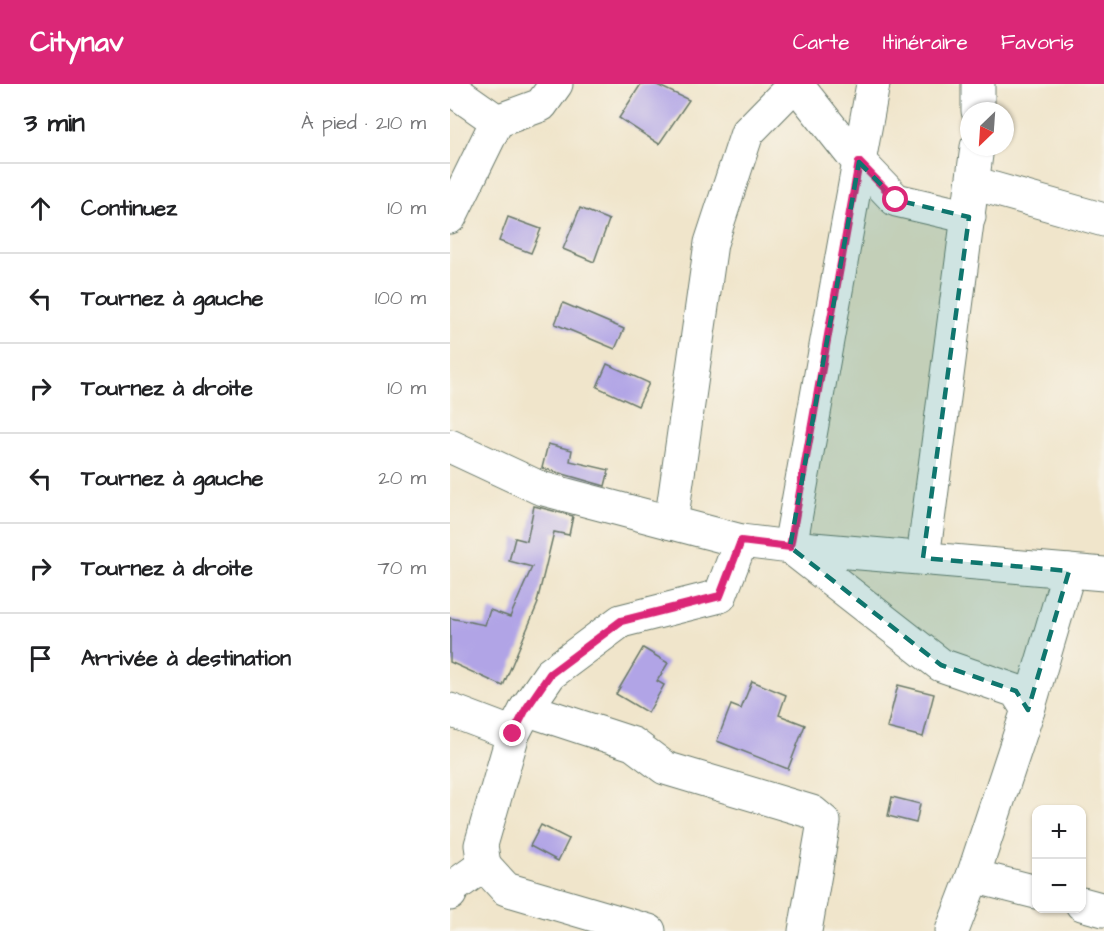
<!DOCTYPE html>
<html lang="fr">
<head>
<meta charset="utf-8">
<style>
	:root { --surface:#fff; --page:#f2f2f2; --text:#202124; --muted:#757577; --line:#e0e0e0; --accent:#db2777 }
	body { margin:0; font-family:"Architects Daughter",sans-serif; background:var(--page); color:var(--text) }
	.controls { position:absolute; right:18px; bottom:18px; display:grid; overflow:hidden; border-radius:12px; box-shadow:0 2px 4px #0004 }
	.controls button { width:54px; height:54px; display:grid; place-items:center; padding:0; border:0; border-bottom:2px solid var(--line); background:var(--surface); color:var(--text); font:30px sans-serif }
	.compass { position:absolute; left:510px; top:18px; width:54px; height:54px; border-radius:50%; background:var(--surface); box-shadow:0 2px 4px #0004; rotate:205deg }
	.stop { position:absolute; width:18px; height:18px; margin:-14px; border:4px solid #db2777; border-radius:50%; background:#fff }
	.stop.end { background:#db2777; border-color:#fff; box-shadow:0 2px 6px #0008 }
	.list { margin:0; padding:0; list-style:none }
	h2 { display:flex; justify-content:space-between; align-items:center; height:78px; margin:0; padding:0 24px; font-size:26px }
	h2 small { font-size:20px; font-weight:400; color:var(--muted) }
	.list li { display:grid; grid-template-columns:39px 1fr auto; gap:18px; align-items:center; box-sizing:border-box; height:90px; padding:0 24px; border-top:2px solid var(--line) }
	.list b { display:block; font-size:22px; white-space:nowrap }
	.list em { font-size:20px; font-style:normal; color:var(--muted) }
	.icon { flex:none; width:33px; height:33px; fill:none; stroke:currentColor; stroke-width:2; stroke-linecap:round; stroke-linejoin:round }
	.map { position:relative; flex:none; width:654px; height:847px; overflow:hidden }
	header { display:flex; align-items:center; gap:36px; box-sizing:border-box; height:84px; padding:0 30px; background:var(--accent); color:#fff }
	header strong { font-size:28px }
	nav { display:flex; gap:33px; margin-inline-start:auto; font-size:21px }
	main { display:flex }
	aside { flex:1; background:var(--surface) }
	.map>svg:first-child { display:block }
</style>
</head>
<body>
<header>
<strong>Citynav</strong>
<nav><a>Carte</a><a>Itinéraire</a><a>Favoris</a></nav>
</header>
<main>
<aside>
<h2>3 min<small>À pied · 210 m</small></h2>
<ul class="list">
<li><svg class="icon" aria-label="ahead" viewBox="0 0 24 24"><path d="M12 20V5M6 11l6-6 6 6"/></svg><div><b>Continuez</b></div><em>10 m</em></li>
<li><svg class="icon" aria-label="left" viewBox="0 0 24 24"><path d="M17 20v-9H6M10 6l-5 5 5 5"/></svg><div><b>Tournez à gauche</b></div><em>100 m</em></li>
<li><svg class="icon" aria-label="right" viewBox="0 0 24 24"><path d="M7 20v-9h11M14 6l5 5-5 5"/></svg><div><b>Tournez à droite</b></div><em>10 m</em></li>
<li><svg class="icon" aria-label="left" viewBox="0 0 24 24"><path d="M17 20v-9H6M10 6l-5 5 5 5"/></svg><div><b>Tournez à gauche</b></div><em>20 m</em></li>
<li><svg class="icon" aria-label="right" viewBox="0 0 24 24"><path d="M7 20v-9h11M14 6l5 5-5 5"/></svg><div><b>Tournez à droite</b></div><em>70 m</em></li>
<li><svg class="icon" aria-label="arrive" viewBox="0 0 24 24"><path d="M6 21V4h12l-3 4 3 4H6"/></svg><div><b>Arrivée à destination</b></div></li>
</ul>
</aside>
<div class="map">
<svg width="654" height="847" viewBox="0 0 654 847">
	<rect width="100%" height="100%" fill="#f7f3e8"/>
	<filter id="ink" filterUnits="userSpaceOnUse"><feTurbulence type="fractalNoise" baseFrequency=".0167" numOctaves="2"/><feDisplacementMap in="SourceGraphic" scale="12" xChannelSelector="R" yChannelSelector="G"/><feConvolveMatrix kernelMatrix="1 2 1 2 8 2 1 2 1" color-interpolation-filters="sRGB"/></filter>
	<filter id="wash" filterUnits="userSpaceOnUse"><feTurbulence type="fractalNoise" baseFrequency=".008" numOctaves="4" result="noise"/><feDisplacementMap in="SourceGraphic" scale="24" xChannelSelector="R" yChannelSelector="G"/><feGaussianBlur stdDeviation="1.35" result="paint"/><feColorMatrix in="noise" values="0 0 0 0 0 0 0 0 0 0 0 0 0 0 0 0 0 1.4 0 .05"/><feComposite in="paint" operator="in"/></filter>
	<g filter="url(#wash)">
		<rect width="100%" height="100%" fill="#f0e5cb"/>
		<g id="blocks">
			<g fill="#b1a4e6">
				<polygon points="191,0 205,0 239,16 209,60 169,34"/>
				<polygon points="130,124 159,136 144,178 113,165"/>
				<polygon points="58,133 91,145 81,169 49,157"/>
				<polygon points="113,219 174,245 165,265 105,240"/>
				<polygon points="157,280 199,299 188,322 147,303"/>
				<polygon points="98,360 122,366 120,377 159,386 155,402 92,384"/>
				<polygon points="84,422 123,432 119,451 104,448 87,518 88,519 53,602 0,578 0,534 35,541 40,526 60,533 82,483 59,477 65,454 77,457"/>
				<polygon points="193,564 218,579 207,597 214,601 198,629 166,610"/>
				<polygon points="302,597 336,611 329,631 355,641 338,685 267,657 281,621 291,625"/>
				<polygon points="448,601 484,610 473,653 437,644"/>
				<polygon points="442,713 470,720 466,739 438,732"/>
				<polygon points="91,741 119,755 108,777 80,762"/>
			</g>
		</g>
	</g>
	<g filter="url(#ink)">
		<use href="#blocks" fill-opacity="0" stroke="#687869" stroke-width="1.5"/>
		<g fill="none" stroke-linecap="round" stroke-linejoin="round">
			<defs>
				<g id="minor">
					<polyline points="346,0 400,68 446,116 519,133"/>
					<polyline points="423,0 340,463 491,581 566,607 578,626 523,792 502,847"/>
					<polyline points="0,4 47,37"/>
					<polyline points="528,27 528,0"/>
					<polyline points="523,99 654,136"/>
					<polyline points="0,133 47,37 91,21 106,0"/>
					<polyline points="0,362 90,404 291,457 340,463 654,490"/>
					<polyline points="221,439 261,159 297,49 345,0"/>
					<polyline points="473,474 527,63"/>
					<polyline points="76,625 183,660 215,684 362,728 374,738 355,847"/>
					<polyline points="0,626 63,650 76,625 100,590 171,537 270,512 291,457"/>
					<polyline points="578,626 619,487"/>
					<polyline points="34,781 56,805 199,847"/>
					<polyline points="523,792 586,808"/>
					<polyline points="0,810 3,803 34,781 31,761 63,650"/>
					<polyline points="632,820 654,826"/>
				</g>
			</defs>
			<use href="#minor" stroke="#687869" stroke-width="35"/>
			<use href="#minor" stroke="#fff" stroke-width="33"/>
		</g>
	</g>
	<g fill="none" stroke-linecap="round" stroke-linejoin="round" filter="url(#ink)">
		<polyline stroke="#db2777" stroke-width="8" points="63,650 76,625 100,590 171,537 270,512 291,457 340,463 409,78 446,116"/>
	</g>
	<path fill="#0f766e" fill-opacity="0.2" stroke="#0f766e" stroke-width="4.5" stroke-dasharray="12 8" stroke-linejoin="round" d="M409,78L446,116L519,133L473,474L619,487L578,626L566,607L491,581L340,463Z"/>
</svg>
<div class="controls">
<button>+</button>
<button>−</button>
</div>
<svg class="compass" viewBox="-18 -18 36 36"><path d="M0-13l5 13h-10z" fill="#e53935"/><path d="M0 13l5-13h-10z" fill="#757577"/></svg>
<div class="stop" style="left:446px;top:116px"></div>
<div class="stop end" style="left:63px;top:650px"></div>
</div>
</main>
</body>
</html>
